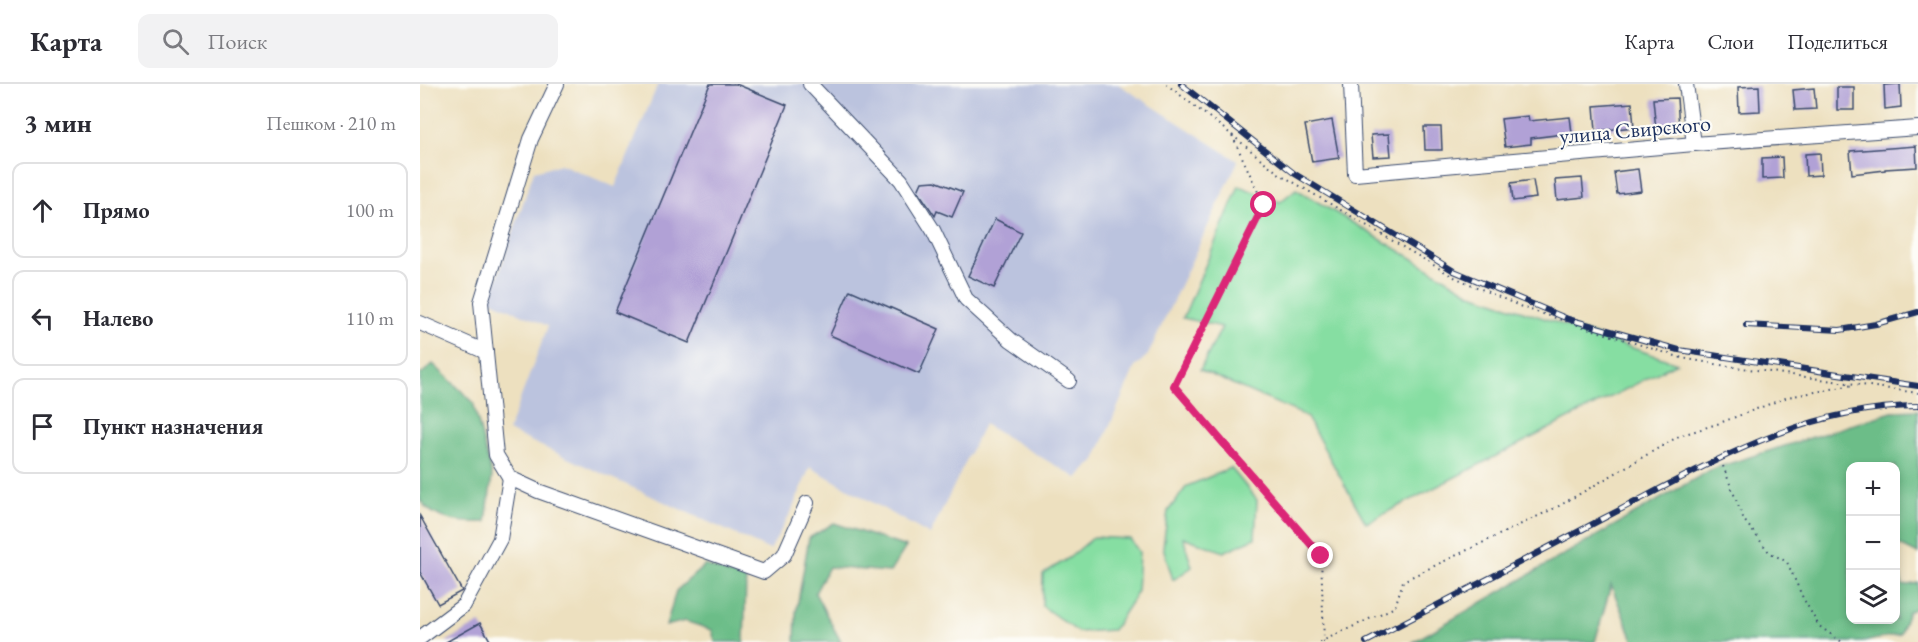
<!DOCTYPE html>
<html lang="ru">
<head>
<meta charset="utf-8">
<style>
	:root { --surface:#fff; --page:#f2f2f3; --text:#2b2b33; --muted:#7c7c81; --line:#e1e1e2 }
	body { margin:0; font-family:"EB Garamond",serif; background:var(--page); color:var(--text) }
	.controls { position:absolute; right:18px; bottom:18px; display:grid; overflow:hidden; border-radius:12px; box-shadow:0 3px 9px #0003 }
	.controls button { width:54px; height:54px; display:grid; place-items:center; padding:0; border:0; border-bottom:2px solid var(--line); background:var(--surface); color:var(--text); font:30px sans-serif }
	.stop { position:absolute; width:18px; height:18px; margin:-14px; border:4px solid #db2777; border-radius:50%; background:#fff }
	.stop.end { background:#db2777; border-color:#fff; box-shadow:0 2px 6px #0008 }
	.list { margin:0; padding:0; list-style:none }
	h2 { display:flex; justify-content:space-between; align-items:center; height:78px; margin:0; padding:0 24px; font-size:26px }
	h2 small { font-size:20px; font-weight:400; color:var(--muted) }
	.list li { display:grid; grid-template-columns:39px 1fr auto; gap:18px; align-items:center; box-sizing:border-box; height:96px; margin:0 12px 12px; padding:0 12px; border:2px solid var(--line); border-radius:12px }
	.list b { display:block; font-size:22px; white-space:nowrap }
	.list em { font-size:20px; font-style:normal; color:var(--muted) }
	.icon { flex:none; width:33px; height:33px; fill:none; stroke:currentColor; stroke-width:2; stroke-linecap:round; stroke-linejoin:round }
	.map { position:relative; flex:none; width:1498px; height:558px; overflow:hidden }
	header { display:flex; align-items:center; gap:36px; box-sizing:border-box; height:84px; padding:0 30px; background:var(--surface); border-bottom:2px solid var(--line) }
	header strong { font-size:28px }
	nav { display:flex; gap:33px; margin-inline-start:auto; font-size:21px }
	.search { width:420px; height:54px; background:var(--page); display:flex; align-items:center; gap:15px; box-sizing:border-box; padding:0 21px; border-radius:12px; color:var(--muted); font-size:22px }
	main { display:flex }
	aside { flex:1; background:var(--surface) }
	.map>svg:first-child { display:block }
</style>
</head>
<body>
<header>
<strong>Карта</strong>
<div class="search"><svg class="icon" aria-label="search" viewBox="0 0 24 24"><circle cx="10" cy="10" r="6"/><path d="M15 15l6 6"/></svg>Поиск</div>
<nav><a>Карта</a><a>Слои</a><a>Поделиться</a></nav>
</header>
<main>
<aside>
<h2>3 мин<small>Пешком · 210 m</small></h2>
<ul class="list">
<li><svg class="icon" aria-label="ahead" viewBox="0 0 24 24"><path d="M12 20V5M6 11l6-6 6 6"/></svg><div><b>Прямо</b></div><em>100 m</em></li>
<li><svg class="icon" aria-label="left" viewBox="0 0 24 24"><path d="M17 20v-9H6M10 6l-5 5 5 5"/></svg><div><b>Налево</b></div><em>110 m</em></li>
<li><svg class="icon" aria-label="arrive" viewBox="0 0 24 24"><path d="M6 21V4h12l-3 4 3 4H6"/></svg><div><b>Пункт назначения</b></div></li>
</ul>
</aside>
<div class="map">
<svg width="1498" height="558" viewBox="0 0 1498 558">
	<rect width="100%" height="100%" fill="#fdfcf7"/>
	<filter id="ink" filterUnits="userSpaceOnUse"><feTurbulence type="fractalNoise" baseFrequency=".0167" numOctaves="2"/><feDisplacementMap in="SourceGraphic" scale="12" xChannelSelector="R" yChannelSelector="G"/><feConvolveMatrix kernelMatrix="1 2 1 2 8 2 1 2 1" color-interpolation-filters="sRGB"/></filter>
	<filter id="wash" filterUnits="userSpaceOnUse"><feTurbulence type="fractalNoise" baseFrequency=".008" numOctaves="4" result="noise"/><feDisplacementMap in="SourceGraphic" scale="24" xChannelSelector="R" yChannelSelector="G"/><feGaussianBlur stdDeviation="1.35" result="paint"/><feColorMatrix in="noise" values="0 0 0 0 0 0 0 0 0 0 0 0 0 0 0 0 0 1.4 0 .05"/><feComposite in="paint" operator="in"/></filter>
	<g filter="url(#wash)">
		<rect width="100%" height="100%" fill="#ede0bf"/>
		<polygon fill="#bbc3de" points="238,0 698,0 818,77 728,271 715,283 675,376 657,394 564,340 510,451 390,383 372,426 350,466 88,347 128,242 70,216 114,87 141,80 195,103"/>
		<g fill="#86dea2" stroke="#508680" stroke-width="1.5">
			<polygon points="819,102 860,118 876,105 1052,210 1257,279 946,439 886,332 780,286 802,243 763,234"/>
			<polygon points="811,384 837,416 835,454 804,468 763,453 772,483 753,496 743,463 748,427 767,402"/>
			<polygon points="674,453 710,455 719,468 717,509 693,546 658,548 622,522 623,490 649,474"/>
		</g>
		<g fill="#6cbd88" stroke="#447673" stroke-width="1.5">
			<path d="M13,280L53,318L72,392L66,438C42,439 15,438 0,416V291Z"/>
			<polygon points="1498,326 1498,470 1476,459 1476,382 1430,382 1430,536 1476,536 1476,477 1483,502 1498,499 1498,523 1488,528 1480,550 1443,558 1214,558 1191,501 1175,558 993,558 1292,385 1475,327"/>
			<polygon points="414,439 486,463 470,488 409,483 395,509 421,558 375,558 376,529 389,454"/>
			<polygon points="285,481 326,496 324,558 295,558 292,546 265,537 246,542 256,507"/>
		</g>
		<g id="blocks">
			<g fill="#b1a1d6">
				<polygon points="290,0 316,0 367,21 269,259 195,228"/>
				<polygon points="1480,0 1481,23 1465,25 1464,1"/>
				<polygon points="1339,2 1340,27 1319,28 1318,3"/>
				<rect x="1417" y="3" width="17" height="23"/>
				<polygon points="1394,4 1396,25 1375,26 1373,6"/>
				<polygon points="1257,14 1259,44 1236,46 1233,15"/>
				<polygon points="1212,19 1214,43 1176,47 1174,22"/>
				<polygon points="1108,32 1109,37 1150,33 1152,49 1111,54 1111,60 1085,63 1081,35"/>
				<polygon points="912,36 919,74 892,78 885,41"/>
				<polygon points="1004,43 1021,43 1022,66 1005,66"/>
				<polygon points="969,50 971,72 953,73 951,51"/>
				<polygon points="1496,62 1497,83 1465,85 1465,86 1432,90 1430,67"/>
				<polygon points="1400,69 1401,91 1386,92 1385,70"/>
				<polygon points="1362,73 1363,94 1342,95 1342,74"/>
				<polygon points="1218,85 1221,107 1197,110 1194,88"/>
				<polygon points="1162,94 1164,113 1137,116 1135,96"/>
				<polygon points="1113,96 1116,114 1093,117 1091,99"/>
				<polygon points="515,97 543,108 532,133 517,127 515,132 498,107 502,98"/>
				<polygon points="575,135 601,148 574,204 548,192"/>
				<polygon points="430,206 519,245 499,290 410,251"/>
				<polygon points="0,432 42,507 18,520 0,488"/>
				<polygon points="60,539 71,558 26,558"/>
			</g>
		</g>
	</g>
	<g filter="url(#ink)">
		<use href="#blocks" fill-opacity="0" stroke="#3a4a6d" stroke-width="1.5"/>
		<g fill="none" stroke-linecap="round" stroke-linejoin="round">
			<defs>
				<g id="minor">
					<polyline points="137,0 111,55 61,218 76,371 90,394 118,407 344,488 364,471 387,419"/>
					<polyline points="390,0 481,96 513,146 546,215 591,256 649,297"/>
					<polyline points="931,0 935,90 1274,60 1498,44"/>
					<polyline points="1266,0 1274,60"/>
					<polyline points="0,239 66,268"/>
					<polyline points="0,554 44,521 80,455 90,394"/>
				</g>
			</defs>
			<use href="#minor" stroke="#3a4a6d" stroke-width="16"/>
			<g stroke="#3a4a6d" stroke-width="2" stroke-dasharray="1.5 4.5" stroke-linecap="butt">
				<polyline points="746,0 812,51 844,121 754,302 901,472 904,558"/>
				<polyline points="812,51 858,89 1032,192 1104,224 1262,274 1301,281 1498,309"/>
				<polyline points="1303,382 1324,436 1349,468 1367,478 1383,514 1399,542 1422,558"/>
				<polyline points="900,558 975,523 983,497 1139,422 1259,352 1297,340 1368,313 1433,301"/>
			</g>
			<use href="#minor" stroke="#fff" stroke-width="14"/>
			<defs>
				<g id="rail">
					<polyline points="761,0 875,90 1034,187 1148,235 1259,266 1498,302"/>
					<polyline points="1326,241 1420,246 1456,240 1498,228"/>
					<path d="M946,558C1025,517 1105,476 1184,434C1284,383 1382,322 1498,322"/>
				</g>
			</defs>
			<use href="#rail" stroke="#1b2f5e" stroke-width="6"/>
			<use href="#rail" stroke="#fdfcf7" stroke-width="4" stroke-dasharray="11" stroke-linecap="butt"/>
		</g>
	</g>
	<g fill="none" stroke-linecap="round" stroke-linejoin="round" filter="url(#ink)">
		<polyline stroke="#db2777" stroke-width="8" points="844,121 754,302 901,472"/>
	</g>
	<g text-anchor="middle" stroke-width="4.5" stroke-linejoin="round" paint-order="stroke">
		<g font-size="22" fill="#1b2f5e" stroke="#fdfcf7">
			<text transform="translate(1215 45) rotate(-5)" y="8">улица Свирского</text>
		</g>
	</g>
</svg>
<div class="controls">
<button>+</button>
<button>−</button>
<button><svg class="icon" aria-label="layers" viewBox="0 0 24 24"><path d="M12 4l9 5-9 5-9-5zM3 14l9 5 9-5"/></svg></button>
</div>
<div class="stop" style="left:844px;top:121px"></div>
<div class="stop end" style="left:901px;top:472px"></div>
</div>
</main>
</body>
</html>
